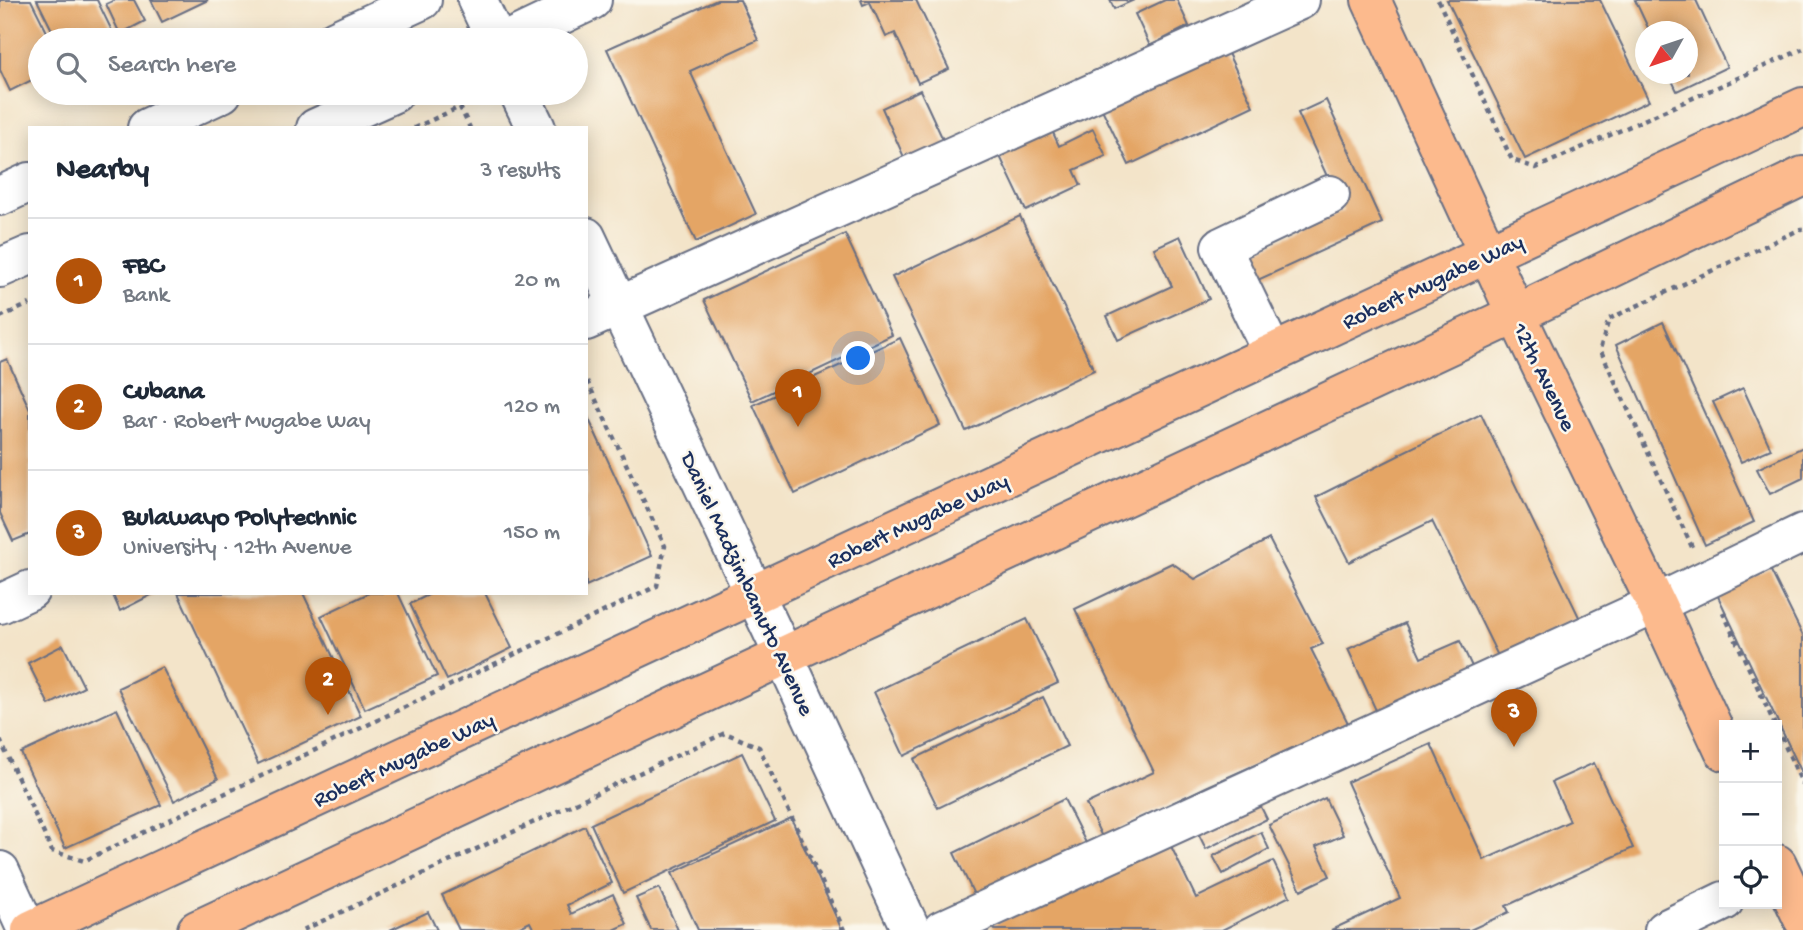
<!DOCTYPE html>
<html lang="en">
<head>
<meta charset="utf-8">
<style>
	:root { --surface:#fff; --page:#f6f6f7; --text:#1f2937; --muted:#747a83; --line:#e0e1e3; --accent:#b45309 }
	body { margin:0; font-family:"Gochi Hand",sans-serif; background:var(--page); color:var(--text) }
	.controls { position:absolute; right:21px; bottom:21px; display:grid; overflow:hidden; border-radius:0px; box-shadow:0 4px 18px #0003 }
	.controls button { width:63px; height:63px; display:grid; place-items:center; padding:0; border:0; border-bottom:2px solid var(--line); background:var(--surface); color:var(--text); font:35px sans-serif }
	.compass { position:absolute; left:1635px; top:21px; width:63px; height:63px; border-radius:50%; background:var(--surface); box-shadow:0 4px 18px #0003; rotate:230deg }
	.you { position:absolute; left:859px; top:359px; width:24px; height:24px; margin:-18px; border:5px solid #fff; border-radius:50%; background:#1a73e8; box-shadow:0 0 0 10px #1a73e833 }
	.badge { display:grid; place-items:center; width:46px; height:46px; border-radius:50%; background:var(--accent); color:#fff; font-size:23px; font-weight:700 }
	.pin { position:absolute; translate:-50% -58px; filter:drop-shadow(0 2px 4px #0008) }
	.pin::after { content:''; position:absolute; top:37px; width:24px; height:21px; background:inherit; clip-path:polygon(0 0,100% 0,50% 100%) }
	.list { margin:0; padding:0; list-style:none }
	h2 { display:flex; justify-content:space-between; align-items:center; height:91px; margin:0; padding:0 28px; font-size:30px }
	h2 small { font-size:23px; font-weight:400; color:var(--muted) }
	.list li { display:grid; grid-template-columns:46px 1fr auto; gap:21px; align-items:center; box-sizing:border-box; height:126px; padding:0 28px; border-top:2px solid var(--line) }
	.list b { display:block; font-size:26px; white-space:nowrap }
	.list p { margin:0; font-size:23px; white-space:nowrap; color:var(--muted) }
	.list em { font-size:23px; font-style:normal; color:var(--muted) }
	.icon { flex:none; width:38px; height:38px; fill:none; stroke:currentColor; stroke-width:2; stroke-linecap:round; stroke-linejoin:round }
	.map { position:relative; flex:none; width:1803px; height:930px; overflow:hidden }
	.search { position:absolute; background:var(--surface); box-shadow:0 4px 18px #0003; left:28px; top:28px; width:560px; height:77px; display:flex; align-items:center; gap:18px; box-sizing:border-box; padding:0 24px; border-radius:38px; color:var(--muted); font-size:26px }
	.panel { position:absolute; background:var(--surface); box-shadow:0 4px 18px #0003; left:28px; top:126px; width:560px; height:469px; border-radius:0px }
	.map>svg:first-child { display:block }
</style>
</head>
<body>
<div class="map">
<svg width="1803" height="930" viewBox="0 0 1803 930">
	<rect width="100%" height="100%" fill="#fbf7ec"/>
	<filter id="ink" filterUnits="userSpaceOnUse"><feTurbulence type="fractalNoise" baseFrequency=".0143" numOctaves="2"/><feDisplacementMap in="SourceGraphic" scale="14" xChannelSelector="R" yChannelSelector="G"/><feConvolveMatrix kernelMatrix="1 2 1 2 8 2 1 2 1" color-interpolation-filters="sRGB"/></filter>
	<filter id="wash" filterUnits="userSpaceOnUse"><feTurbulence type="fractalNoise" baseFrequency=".00686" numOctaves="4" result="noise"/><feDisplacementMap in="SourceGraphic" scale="28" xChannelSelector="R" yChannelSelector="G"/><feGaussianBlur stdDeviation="1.57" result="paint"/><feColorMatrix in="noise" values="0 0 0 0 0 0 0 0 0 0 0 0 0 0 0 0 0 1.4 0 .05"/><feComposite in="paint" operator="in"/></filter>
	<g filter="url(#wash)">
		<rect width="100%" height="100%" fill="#f3e4c9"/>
		<g id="blocks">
			<g fill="#e4a565">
				<polygon points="0,0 31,0 51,40 40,40 40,76 10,91 0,70"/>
				<polygon points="37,0 97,0 115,37 109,40 57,40"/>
				<polygon points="115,0 134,0 145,21 120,34 106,4"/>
				<polygon points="151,0 208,0 162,22"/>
				<polygon points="717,0 740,0 758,40 690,71 756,214 696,242 607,49"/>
				<polygon points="861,0 916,0 949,69 918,83 895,33 886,37 870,2 863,5"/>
				<polygon points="1110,0 1134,0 1114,9"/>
				<polygon points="1165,0 1177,0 1189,26 1150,46 1135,14"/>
				<polygon points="1447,0 1600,0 1649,101 1525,159"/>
				<polygon points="1635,0 1696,0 1727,67 1677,91 1669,74 1688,74 1688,32 1650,32"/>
				<polygon points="1224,45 1253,106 1129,165 1100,105"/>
				<polygon points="920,90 946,146 907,164 882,108"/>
				<polygon points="1326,100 1382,223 1249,284 1238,259 1343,211 1298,113"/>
				<polygon points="1050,126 1059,146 1093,129 1106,156 1074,170 1081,185 1026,211 997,150"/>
				<polygon points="1020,216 1094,370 966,431 892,277"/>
				<polygon points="845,234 892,335 752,401 704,300"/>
				<polygon points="1180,236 1209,299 1118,340 1107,316 1172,286 1154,248"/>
				<polygon points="1663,322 1754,522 1705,545 1616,345"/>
				<polygon points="900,338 940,425 795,494 753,405"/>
				<polygon points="7,359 30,410 30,534 13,541 0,513 0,362"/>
				<polygon points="1743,388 1771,449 1741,462 1713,402"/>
				<polygon points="586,413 652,556 586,586"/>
				<polygon points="1481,414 1580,619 1499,658 1432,521 1349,562 1316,497 1400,455 1399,454"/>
				<polygon points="1803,447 1803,478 1770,494 1757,469"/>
				<polygon points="1269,539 1323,644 1311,649 1348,723 1206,787 1102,837 1086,804 1154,772 1075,609 1172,563 1195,579"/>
				<polygon points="1770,569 1803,636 1803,775 1716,592"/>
				<polygon points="112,593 155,593 120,611"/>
				<polygon points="178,593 303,593 361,716 258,764"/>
				<polygon points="369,593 398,593 437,676 365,709 321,616"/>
				<polygon points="432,593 485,593 512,648 447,680 410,604"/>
				<polygon points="1027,619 1058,683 904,756 874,692"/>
				<polygon points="1405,623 1421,658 1460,641 1475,673 1379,717 1348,649"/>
				<polygon points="63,645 84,687 49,705 28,663"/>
				<polygon points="162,667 218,779 174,801 118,688"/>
				<polygon points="1043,697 1067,746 938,808 914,759"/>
				<polygon points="117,709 161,805 65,848 21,753"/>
				<polygon points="1431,744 1484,860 1570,821 1552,782 1594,763 1633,848 1506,906 1509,912 1470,930 1331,930 1400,898 1347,782"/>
				<polygon points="742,753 775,821 623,893 591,824"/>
				<polygon points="1325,798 1343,835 1316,847 1330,876 1301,890 1269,825"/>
				<polygon points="1064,799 1089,849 978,903 954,853"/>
				<polygon points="1257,799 1267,819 1206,849 1196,829"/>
				<polygon points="791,818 842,930 698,930 672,873"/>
				<polygon points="585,826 612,883 567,905 571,914 613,894 627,924 614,930 534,930 530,922 514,930 459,930 442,895"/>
				<polygon points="1261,832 1269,849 1223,874 1213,856"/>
				<polygon points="1168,840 1196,898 1273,861 1290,896 1222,930 995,930 992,925"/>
				<polygon points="659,888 678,930 651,930 636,898"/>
				<polygon points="428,912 437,930 390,930"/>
			</g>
		</g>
	</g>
	<g filter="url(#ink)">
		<use href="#blocks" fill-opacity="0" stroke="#676e83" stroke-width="2"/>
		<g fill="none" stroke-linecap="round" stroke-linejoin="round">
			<defs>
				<g id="minor">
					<polyline points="477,0 496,40"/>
					<polyline points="335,40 422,0"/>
					<polyline points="508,40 592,0"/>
					<polyline points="519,93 536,128"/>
					<polyline points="147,128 222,93"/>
					<polyline points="316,128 394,93"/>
					<polyline points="0,196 30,182"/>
					<polyline points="586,237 784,656 911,930"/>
					<polyline points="0,268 30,255"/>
					<polyline points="586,321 1300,0"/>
					<polyline points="1273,354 1221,247 1330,195"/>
					<polyline points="0,604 30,590"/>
					<polyline points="0,871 27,930"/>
					<polyline points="942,930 1656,604 1803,533"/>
					<polyline points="1664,930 1724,901"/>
				</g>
				<g id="major">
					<polyline points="1371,0 1516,314 1656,604 1724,751"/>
					<polyline points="1777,864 1803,919"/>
					<polyline points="31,930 1803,107"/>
					<polyline points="197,930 1516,314 1803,176"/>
				</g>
			</defs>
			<use href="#minor" stroke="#676e83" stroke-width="42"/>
			<use href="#major" stroke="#676e83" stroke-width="42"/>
			<g stroke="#676e83" stroke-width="4.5" stroke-dasharray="5 5" stroke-linecap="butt">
				<polyline points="1438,0 1512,160 1536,168 1803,49"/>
				<polyline points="414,128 460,107 470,128"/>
				<polyline points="0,317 30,304"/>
				<polyline points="1692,547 1600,349 1609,319 1803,228"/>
				<polyline points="1723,612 1775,725"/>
				<polyline points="1777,728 1803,785"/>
				<polyline points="0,740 52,851 84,861 657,586 665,546 586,379"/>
				<polyline points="303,930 725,733 759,747 844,930"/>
			</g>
			<use href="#minor" stroke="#fff" stroke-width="38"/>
			<use href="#major" stroke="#fcba8d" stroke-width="38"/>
		</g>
	</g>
	<g text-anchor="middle" stroke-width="5" stroke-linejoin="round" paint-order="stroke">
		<g font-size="23" fill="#1b2f5e" stroke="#fbf7ec">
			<text transform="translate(1432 280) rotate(-25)" y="8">Robert Mugabe Way</text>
			<text transform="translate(1546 376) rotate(64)" y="8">12th Avenue</text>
			<text transform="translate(917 519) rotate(-25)" y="8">Robert Mugabe Way</text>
			<text transform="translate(749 583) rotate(65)" y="8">Daniel Madzimbamuto Avenue</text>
			<text transform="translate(403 758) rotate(-25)" y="8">Robert Mugabe Way</text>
		</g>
	</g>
</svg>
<div class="controls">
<button>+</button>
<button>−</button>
<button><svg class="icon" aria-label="locate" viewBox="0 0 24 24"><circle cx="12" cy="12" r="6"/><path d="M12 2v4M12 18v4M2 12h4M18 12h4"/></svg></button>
</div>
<svg class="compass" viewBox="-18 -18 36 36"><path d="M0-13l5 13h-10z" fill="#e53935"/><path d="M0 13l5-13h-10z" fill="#747a83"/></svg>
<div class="you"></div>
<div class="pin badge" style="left:798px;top:427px">1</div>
<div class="pin badge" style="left:328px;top:715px">2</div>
<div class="pin badge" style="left:1514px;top:747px">3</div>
<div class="search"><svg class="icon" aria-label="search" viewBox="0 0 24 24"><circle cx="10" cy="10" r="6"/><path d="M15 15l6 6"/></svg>Search here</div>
<section class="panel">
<h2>Nearby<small>3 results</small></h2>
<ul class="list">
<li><span class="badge">1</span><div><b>FBC</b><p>Bank</p></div><em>20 m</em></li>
<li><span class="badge">2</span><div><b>Cubana</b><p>Bar · Robert Mugabe Way</p></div><em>120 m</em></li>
<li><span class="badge">3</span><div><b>Bulawayo Polytechnic</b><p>University · 12th Avenue</p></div><em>150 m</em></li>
</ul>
</section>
</div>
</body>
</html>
